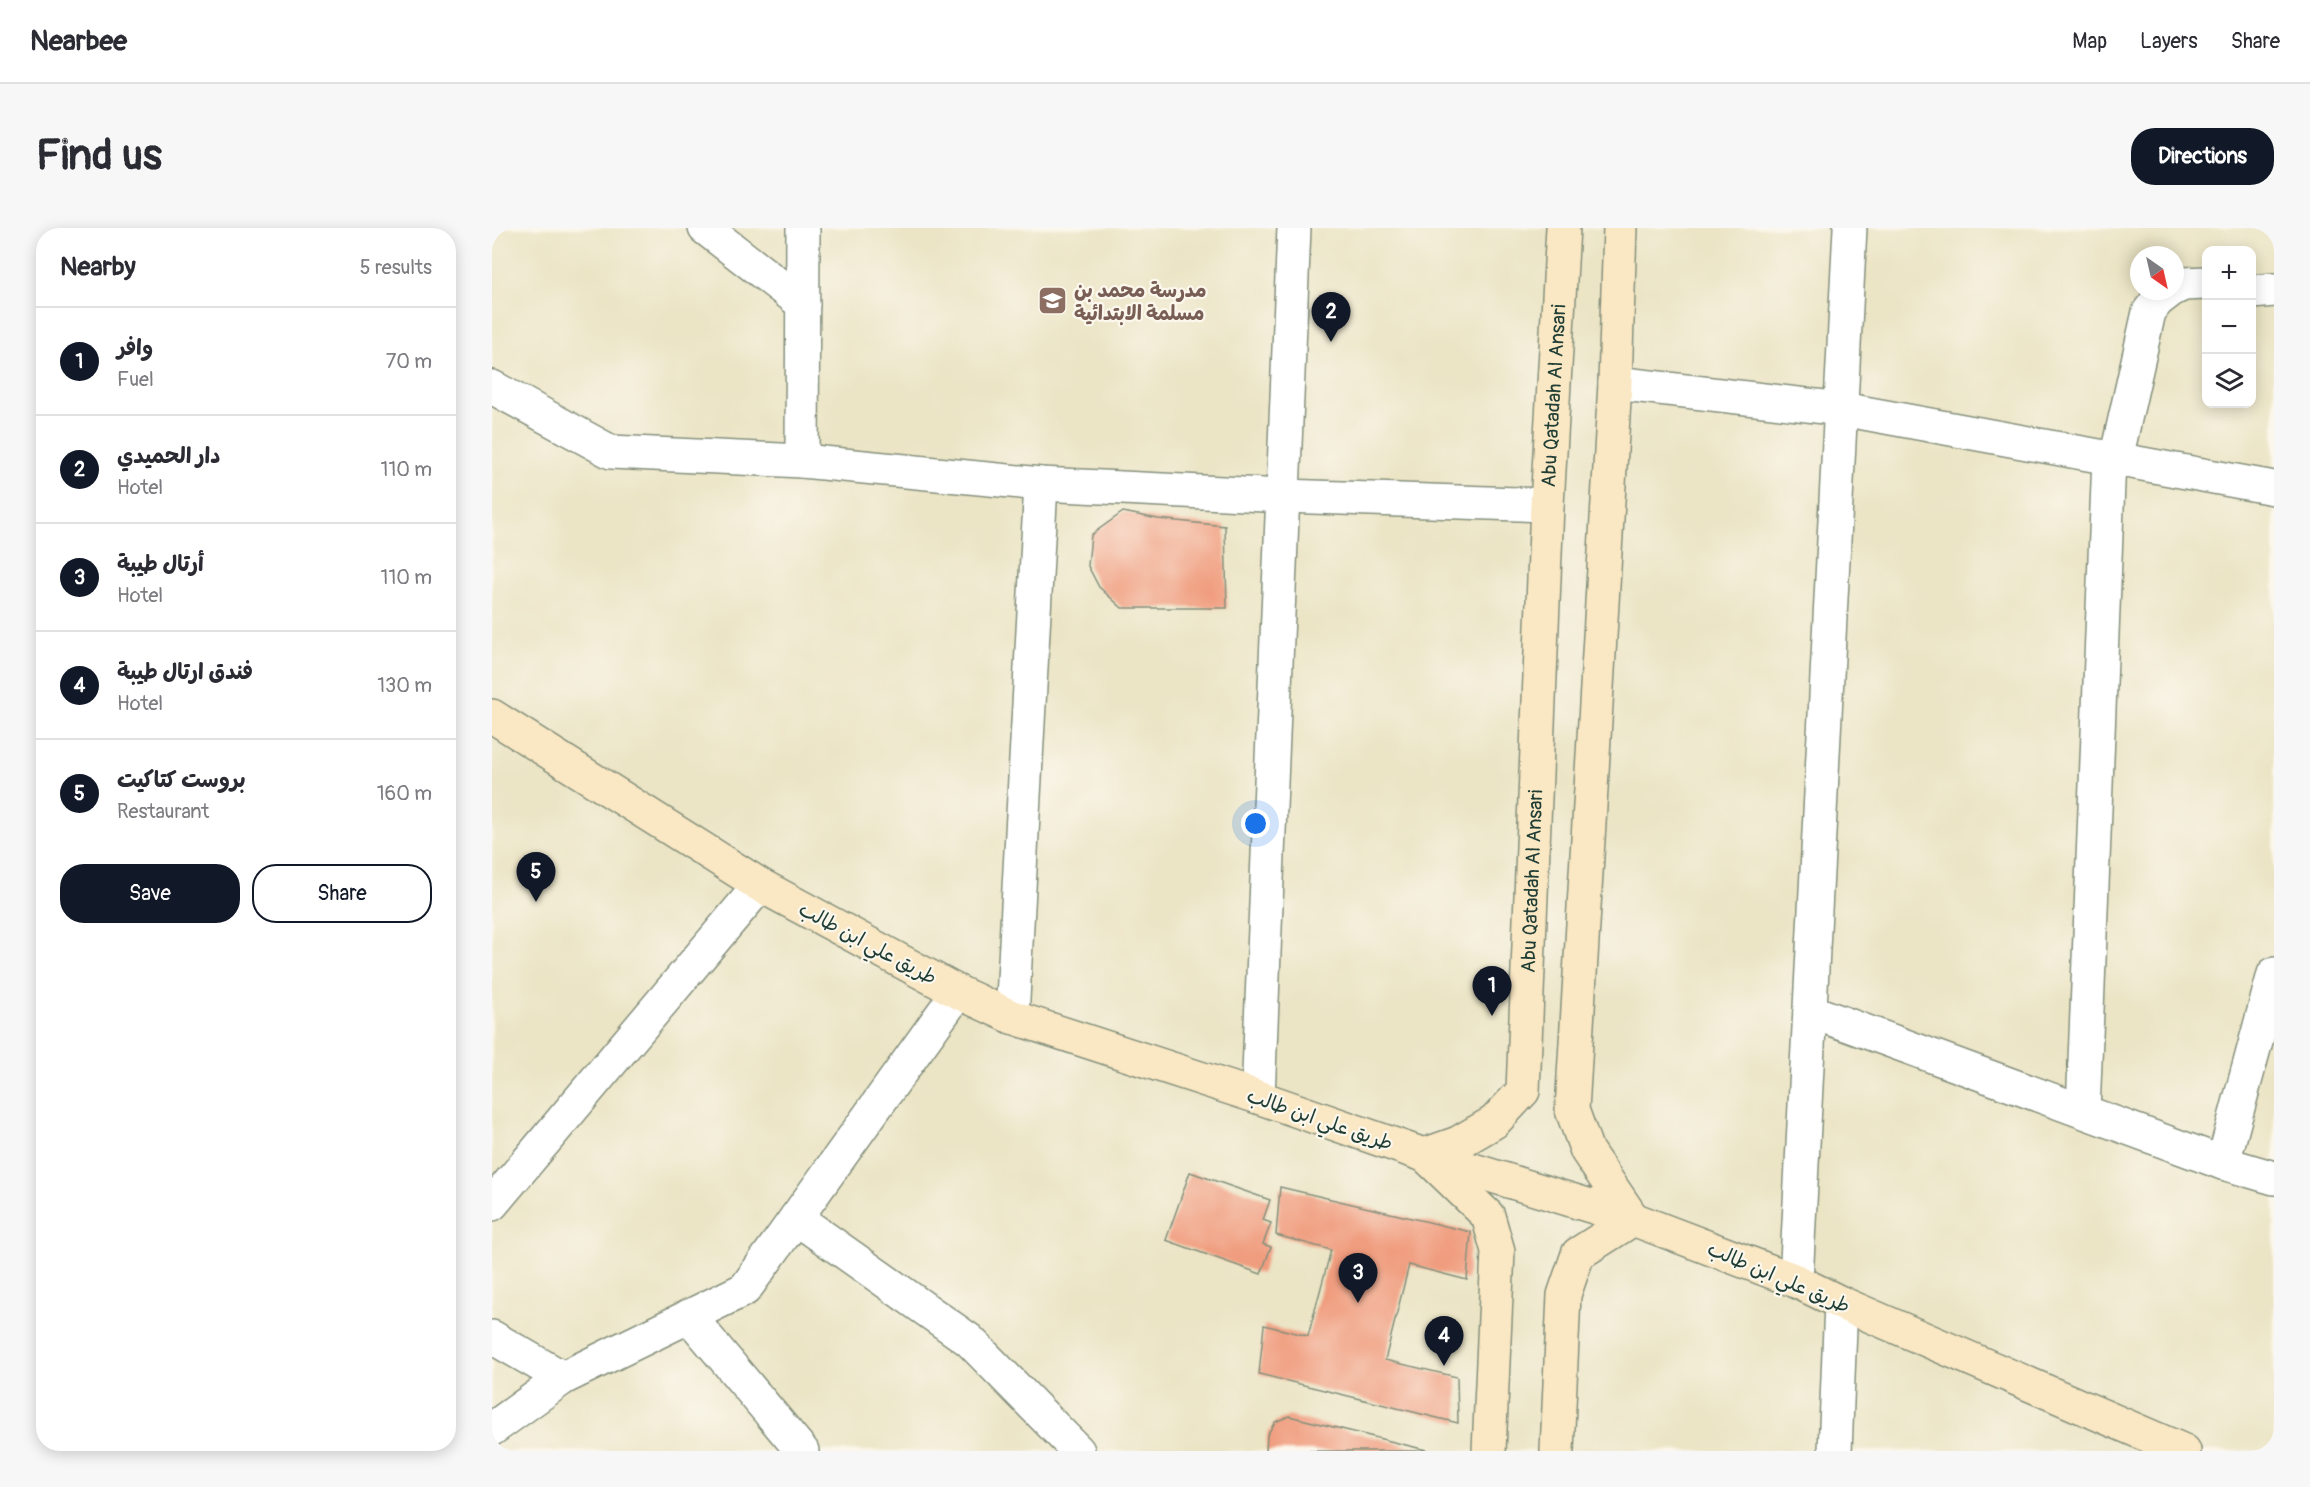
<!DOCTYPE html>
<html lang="en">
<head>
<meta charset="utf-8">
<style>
	:root { --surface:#fff; --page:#f7f7f7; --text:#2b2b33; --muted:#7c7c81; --line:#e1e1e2; --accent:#111827 }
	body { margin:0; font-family:Pangolin,"Playpen Sans Arabic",sans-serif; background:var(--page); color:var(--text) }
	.controls { position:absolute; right:18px; top:18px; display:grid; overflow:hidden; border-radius:12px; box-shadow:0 3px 15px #0003 }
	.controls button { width:54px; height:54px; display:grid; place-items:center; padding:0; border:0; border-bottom:2px solid var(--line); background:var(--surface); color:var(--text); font:30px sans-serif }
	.compass { position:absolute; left:1638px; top:18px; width:54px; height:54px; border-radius:50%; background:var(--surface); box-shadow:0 3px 15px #0003; rotate:146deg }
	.you { position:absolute; left:764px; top:596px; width:21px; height:21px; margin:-15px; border:4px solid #fff; border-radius:50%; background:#1a73e8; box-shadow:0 0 0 9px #1a73e833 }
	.badge { display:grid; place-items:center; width:39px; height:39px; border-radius:50%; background:var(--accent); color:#fff; font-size:20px; font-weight:700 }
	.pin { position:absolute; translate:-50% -50px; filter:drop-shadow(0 2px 3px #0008) }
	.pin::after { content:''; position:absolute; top:32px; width:21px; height:18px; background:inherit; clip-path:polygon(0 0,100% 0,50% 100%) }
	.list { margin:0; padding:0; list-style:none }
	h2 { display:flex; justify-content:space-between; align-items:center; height:78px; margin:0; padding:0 24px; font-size:26px }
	h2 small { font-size:20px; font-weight:400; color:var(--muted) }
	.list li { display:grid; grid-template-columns:39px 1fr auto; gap:18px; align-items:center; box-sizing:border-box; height:108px; padding:0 24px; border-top:2px solid var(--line) }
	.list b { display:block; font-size:22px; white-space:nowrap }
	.list p { margin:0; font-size:20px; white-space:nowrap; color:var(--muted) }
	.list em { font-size:20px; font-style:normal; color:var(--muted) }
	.actions { display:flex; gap:12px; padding:18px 24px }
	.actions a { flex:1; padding:14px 0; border:2px solid var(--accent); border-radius:24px; text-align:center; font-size:21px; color:var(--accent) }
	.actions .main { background:var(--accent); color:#fff }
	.icon { flex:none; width:33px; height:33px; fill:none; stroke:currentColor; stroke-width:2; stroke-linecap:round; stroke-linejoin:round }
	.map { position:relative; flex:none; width:1782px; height:1223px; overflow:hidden; border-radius:24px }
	header { display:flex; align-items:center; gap:36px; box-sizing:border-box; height:84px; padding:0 30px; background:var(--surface); border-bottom:2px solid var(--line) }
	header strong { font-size:28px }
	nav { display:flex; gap:33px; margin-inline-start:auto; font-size:21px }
	.intro { display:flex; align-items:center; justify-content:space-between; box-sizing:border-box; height:144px; padding:0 36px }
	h1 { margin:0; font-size:42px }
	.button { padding:15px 27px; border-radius:24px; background:var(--accent); color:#fff; font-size:21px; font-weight:700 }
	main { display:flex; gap:36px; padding:0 36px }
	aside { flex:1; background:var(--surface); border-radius:24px; box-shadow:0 3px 15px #0003 }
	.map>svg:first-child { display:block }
</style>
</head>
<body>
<header>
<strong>Nearbee</strong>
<nav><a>Map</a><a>Layers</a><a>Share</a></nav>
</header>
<div class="intro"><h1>Find us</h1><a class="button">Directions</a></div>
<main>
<aside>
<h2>Nearby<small>5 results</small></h2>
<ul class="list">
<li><span class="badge">1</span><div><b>وافر</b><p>Fuel</p></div><em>70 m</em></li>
<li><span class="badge">2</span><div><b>دار الحميدي</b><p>Hotel</p></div><em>110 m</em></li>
<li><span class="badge">3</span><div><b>أرتال طيبة</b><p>Hotel</p></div><em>110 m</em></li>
<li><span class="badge">4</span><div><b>فندق ارتال طيبة</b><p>Hotel</p></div><em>130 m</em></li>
<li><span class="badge">5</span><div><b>بروست كتاكيت</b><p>Restaurant</p></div><em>160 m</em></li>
</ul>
<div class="actions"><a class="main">Save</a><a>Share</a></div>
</aside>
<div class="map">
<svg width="1782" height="1223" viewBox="0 0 1782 1223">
	<rect width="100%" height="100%" fill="#fbf7ec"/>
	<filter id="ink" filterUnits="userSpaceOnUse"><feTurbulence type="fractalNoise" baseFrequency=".0167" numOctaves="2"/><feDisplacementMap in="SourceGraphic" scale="12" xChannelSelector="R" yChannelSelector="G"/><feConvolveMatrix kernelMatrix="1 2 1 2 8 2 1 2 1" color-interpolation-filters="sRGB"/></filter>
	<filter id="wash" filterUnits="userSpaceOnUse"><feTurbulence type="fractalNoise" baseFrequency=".008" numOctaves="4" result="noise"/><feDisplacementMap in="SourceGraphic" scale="24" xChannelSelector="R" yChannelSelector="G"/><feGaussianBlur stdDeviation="1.35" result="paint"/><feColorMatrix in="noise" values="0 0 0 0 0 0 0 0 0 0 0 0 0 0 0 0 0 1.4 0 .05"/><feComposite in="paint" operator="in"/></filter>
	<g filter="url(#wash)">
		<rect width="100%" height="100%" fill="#ebe4c5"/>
		<g id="blocks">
			<g fill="#f09c7e">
				<polygon points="631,284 666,291 733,298 735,380 630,380 607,359 596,338 599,307"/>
				<polygon points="698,944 778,972 771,992 779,995 771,1016 779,1019 769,1046 674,1012"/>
				<polygon points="788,959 979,1004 975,1052 917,1037 893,1132 965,1149 966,1195 767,1146 772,1097 816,1108 839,1022 784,1007"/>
				<polygon points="797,1188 934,1222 933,1223 774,1223 775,1207 783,1194"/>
			</g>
		</g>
	</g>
	<g filter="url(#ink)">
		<use href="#blocks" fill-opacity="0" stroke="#85907c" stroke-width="1.5"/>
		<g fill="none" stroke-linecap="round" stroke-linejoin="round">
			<defs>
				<g id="street">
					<polyline points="213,0 311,76"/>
					<polyline points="1683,60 1692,56 1714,55"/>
					<polyline points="1760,64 1782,62"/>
					<polyline points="1123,155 1350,181 1782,260"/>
					<polyline points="0,159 119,224 310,233 549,256 791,268 1055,277"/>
					<polyline points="1624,231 1657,84 1665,73 1678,63"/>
					<polyline points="310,233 311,0"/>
					<polyline points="1318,783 1731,935 1782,950"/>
					<polyline points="520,789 549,256"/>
					<polyline points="766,869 802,0"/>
					<polyline points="1591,883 1617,230"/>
					<polyline points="1731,935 1782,746"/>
					<polyline points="0,976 268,657"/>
					<polyline points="304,990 477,1112 586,1223"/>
					<polyline points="1304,1053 1358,0"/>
					<polyline points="197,1088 310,1223"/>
					<polyline points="0,1109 71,1150 253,1061 466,764"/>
					<polyline points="0,1201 71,1150"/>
					<polyline points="1343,1223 1349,1075"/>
				</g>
				<g id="secondary">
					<polyline points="1128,0 1123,155 1080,882 1095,923 1141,991"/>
					<polyline points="0,488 268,657 466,764 520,789 766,869 932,927 1141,991 1304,1053 1349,1075 1692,1223"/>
					<path id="s1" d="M932,927L966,915L1002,894L1031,863L1055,277L1071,0"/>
					<polyline points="937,931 996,988 1006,1023 997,1223"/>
					<polyline points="1065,1223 1072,1067 1086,1026 1141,991"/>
				</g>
			</defs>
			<use href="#street" stroke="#85907c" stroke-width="36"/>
			<use href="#secondary" stroke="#85907c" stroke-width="36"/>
			<use href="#street" stroke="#fff" stroke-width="33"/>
			<use href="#secondary" stroke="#fae7c3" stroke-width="33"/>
		</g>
	</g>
	<defs>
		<symbol id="school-square" viewBox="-11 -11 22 22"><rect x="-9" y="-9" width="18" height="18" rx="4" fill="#8d6e63" stroke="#fbf7ec"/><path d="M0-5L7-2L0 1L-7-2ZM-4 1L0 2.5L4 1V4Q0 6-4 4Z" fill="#fff"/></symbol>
	</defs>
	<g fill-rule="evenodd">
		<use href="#school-square" x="544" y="56" width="33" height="33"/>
	</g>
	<g text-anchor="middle" stroke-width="4.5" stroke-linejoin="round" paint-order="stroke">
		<g font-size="20" font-weight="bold" fill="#785e54" stroke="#fbf7ec" text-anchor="start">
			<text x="582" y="69">مدرسة محمد بن<tspan x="582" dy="23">مسلمة الابتدائية</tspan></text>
		</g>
		<g font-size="20" fill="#1f3d34" stroke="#fbf7ec">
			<text dy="7" stroke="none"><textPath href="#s1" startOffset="816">Abu Qatadah Al Ansari</textPath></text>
			<text dy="7" stroke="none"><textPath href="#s1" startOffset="330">Abu Qatadah Al Ansari</textPath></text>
			<text transform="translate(376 715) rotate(28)" y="7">طريق علي ابن طالب</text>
			<text transform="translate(828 891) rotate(19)" y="7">طريق علي ابن طالب</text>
			<text transform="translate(1287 1049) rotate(23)" y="7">طريق علي ابن طالب</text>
		</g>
	</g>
</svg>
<div class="controls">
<button>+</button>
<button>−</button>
<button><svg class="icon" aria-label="layers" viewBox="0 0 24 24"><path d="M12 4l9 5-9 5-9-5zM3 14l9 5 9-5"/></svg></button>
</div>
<svg class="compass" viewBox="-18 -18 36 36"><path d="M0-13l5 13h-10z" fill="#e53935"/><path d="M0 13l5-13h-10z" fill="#7c7c81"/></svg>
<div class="you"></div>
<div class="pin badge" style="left:1000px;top:788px">1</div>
<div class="pin badge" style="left:839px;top:114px">2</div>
<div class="pin badge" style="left:866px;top:1075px">3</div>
<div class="pin badge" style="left:952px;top:1138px">4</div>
<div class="pin badge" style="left:44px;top:674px">5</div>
</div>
</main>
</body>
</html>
